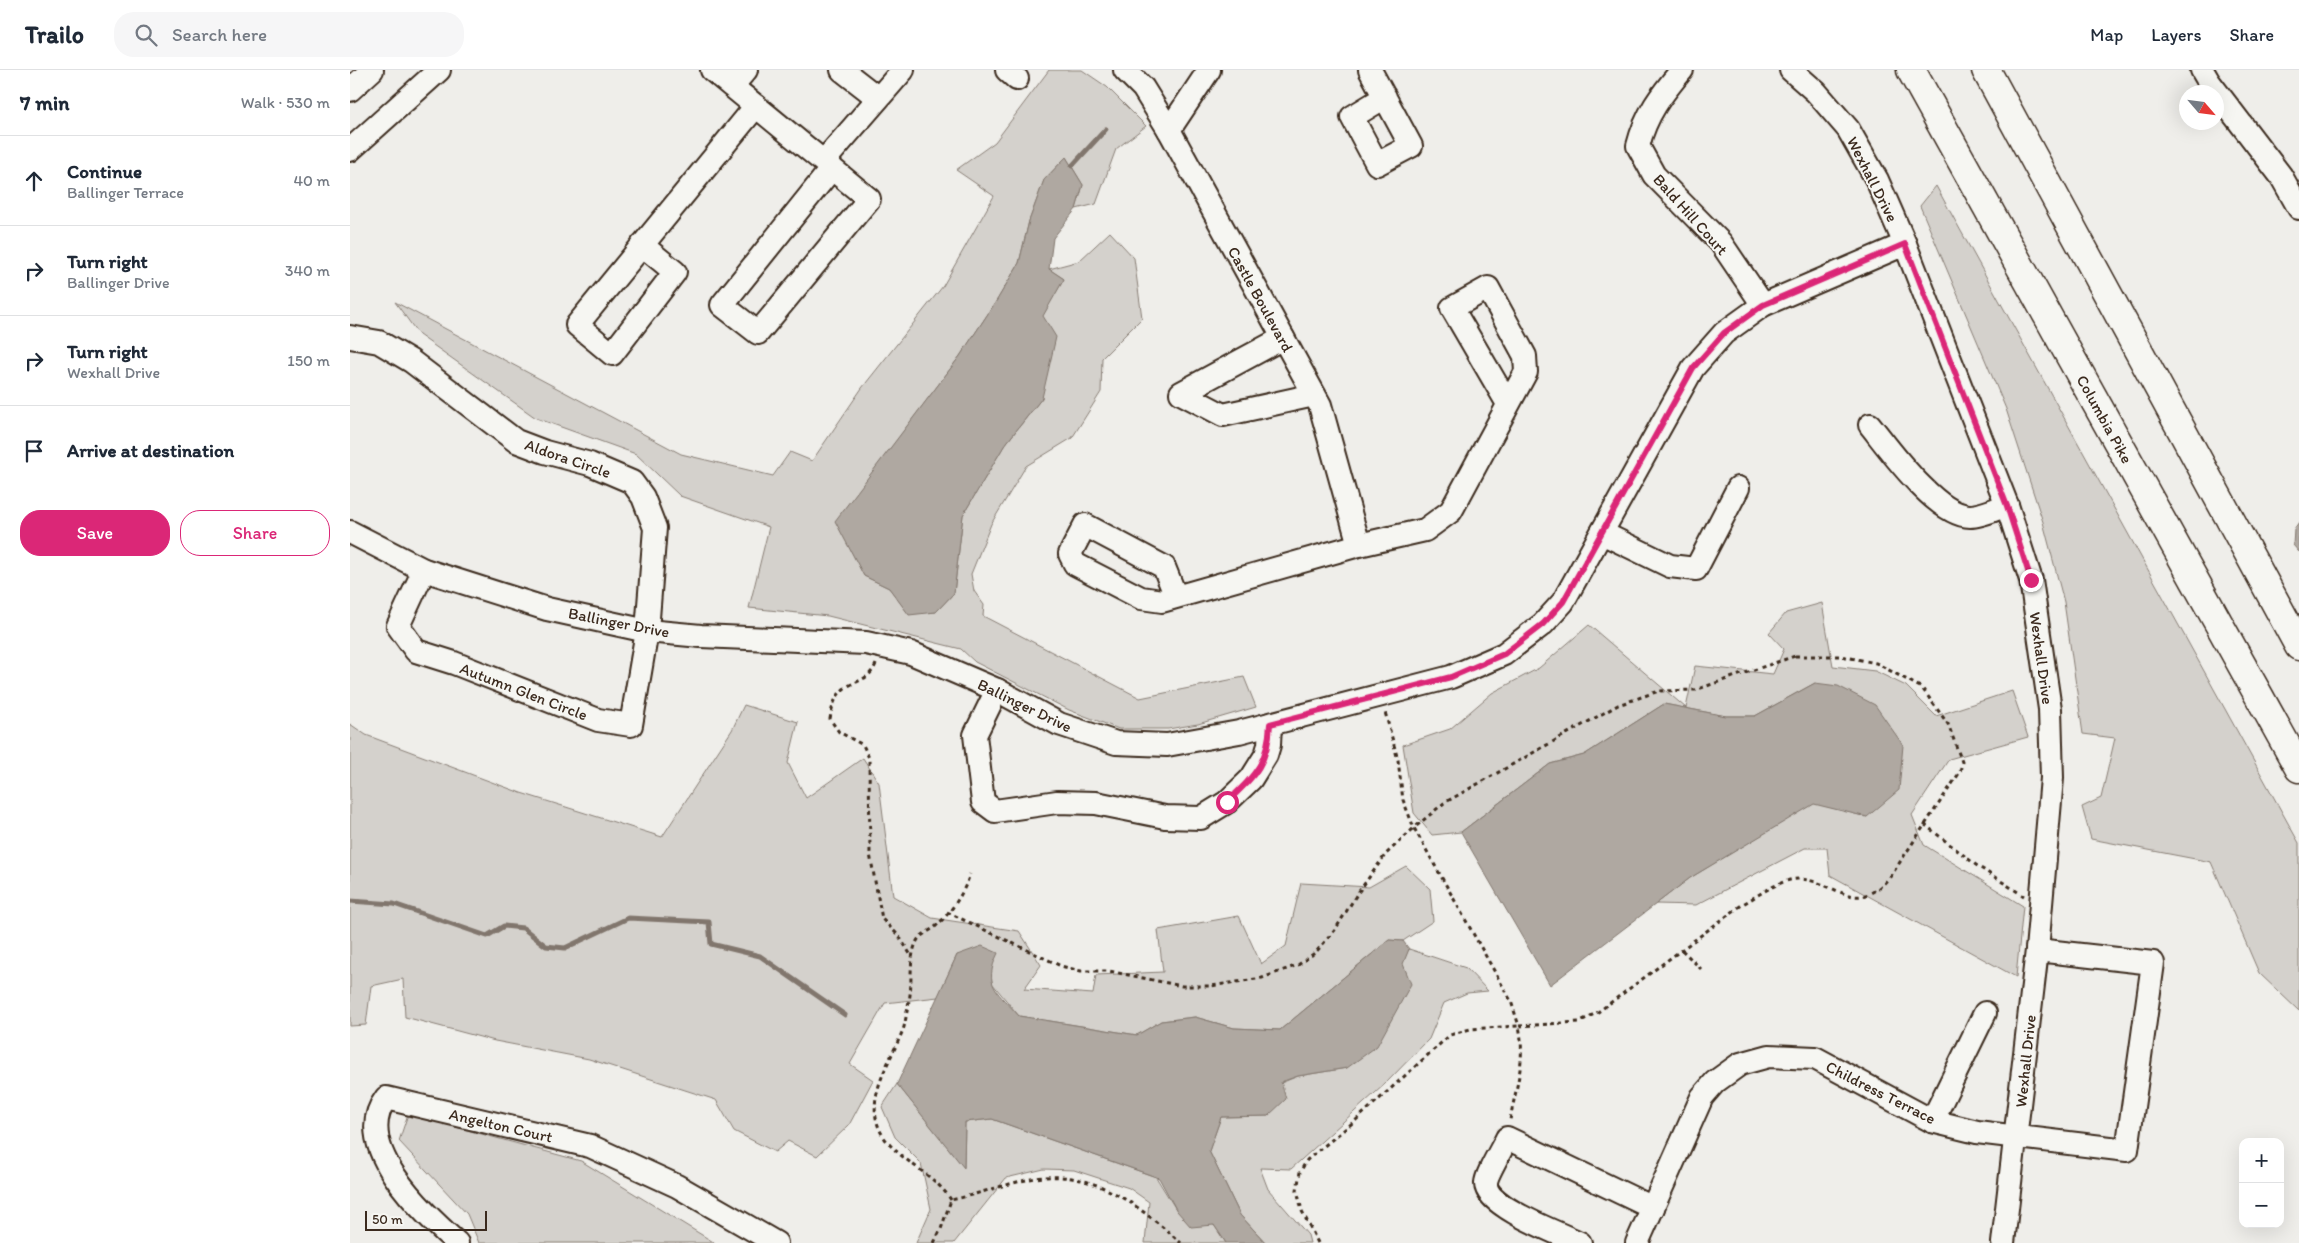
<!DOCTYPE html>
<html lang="en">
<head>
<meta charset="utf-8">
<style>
	:root { --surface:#fff; --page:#f6f6f7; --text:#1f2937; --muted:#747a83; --line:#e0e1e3; --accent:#db2777 }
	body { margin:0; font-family:Itim,sans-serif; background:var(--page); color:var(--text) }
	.controls { position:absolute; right:15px; bottom:15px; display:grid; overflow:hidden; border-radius:10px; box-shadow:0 5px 20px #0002 }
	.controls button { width:45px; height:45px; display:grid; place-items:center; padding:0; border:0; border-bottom:1px solid var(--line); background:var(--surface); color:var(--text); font:25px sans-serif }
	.compass { position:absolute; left:1829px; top:15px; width:45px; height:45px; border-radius:50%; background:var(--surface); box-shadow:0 5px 20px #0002; rotate:118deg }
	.scale { position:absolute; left:15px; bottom:12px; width:122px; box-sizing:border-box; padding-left:5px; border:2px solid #3b2a1e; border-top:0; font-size:14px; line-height:18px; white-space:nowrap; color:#3b2a1e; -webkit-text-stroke:4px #f6f6f2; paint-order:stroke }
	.stop { position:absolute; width:15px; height:15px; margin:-11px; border:4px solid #db2777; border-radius:50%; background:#fff }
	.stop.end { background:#db2777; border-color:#fff; box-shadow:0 1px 5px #0008 }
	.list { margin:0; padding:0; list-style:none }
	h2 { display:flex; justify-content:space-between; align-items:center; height:65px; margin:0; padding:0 20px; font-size:21px }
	h2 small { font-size:16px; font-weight:400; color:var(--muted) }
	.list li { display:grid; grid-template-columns:32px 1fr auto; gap:15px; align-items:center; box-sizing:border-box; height:90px; padding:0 20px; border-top:1px solid var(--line) }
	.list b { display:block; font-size:19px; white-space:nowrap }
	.list p { margin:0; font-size:16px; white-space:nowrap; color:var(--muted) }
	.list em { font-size:16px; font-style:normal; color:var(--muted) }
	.actions { display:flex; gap:10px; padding:15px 20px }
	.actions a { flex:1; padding:11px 0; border:1px solid var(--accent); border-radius:20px; text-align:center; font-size:18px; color:var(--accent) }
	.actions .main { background:var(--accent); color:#fff }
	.icon { flex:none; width:28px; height:28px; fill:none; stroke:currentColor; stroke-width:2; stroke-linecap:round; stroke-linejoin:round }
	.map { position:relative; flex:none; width:1949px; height:1173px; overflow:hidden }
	header { display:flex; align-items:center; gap:30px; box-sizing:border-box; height:70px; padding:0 25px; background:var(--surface); border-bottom:1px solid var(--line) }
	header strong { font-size:24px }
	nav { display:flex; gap:28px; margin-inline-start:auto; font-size:18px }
	.search { width:350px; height:45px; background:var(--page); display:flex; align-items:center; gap:12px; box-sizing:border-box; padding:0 18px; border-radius:20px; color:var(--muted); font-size:19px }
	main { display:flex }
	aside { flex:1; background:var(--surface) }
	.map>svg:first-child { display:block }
</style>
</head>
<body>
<header>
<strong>Trailo</strong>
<div class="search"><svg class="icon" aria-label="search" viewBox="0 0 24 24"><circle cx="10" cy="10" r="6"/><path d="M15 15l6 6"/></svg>Search here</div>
<nav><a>Map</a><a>Layers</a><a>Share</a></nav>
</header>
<main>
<aside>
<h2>7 min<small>Walk · 530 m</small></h2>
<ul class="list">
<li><svg class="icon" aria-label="ahead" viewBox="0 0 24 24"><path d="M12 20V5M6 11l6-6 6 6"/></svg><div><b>Continue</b><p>Ballinger Terrace</p></div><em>40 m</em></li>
<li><svg class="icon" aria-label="right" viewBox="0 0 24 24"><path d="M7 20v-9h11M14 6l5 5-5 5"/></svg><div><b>Turn right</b><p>Ballinger Drive</p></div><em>340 m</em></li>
<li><svg class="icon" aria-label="right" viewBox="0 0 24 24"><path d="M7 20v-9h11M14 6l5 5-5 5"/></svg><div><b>Turn right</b><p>Wexhall Drive</p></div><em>150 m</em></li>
<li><svg class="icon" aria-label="arrive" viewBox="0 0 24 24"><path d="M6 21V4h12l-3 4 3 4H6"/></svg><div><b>Arrive at destination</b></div></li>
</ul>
<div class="actions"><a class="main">Save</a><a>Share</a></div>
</aside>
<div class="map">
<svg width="1949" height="1173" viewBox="0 0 1949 1173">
	<rect width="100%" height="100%" fill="#efeeea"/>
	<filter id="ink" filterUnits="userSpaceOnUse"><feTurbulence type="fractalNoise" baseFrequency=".02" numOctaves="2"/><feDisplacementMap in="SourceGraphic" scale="10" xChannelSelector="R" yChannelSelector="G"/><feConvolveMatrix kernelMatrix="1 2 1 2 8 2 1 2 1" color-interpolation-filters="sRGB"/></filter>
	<g filter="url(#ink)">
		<g fill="#d4d1cc" stroke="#887e75">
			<polygon points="699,0 732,0 757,17 796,56 766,79 746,134 726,139 733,115 716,87 694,110 679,151 669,193 647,230 610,286 486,451 514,506 539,518 559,544 586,542 604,523 613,445 654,376 692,328 692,246 714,209 699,199 729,191 760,162 784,188 792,248 752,288 751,322 722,368 676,396 641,454 621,504 624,521 634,535 633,546 790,628 894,607 906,637 848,654 818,659 769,659 719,640 625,592 611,579 478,546 399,538 419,457 330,426 286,384 186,348 69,265 45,232 331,384 423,406 440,382 462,391 512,318 593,216 644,126 606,100 645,72"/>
			<polygon points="1586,116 1949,773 1949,941 1909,903 1861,792 1741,769 1732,737 1751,728 1765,668 1733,664 1714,532 1693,452 1656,339 1570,136"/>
			<polygon points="1472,533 1483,596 1525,601 1556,616 1586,646 1662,621 1678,667 1599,689 1562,745 1574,775 1673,836 1666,907 1480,805 1477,778 1455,778 1346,835 1306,834 1340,808 1464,733 1517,747 1465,613 1405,646 1376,646 1314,634 1234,685 1200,694 1111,762 1082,765 1064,743 1053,675 1100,659 1142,623 1189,598 1239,555 1336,638 1345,596 1423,604 1434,579 1419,563 1436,543"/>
			<polygon points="394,635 448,652 438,693 456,728 513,688 529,713 543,826 582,848 669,861 691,895 674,919 743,924 746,905 813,902 808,860 889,846 911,894 936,876 951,813 1019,817 1056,796 1080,819 1083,851 1053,871 1039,870 930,960 884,958 845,947 811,951 787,965 669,946 642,913 640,899 607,885 588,927 535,933 500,994 523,1010 499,1055 467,1086 438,1071 425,1082 384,1061 366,1030 239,989 145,971 55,947 53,909 21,916 16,955 0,956 0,654 16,665 171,723 312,767 382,660"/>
			<polygon points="1059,879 1116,898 1138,921 1117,923 1094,933 1079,969 1035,1014 941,1099 910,1098 918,1119 958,1165 960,1173 916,1173 890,1145 859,1081 871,1047 918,1046 931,1013 948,1006 997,998"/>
			<polygon points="547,1014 614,1097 615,1052 642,1049 806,1107 827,1141 864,1155 876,1173 795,1173 799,1132 779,1118 724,1100 694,1099 656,1108 604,1173 566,1173 581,1139 571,1093 545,1067 532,1037"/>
			<polygon points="58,1044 231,1091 365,1173 129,1173 117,1144 49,1071"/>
		</g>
		<g fill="#afa8a1" stroke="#81766d">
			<polygon points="716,87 733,115 726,139 703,168 699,199 714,209 693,246 706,267 692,328 654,376 613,445 604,523 586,542 559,545 539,518 514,506 485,451 610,286 647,230 669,193 679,151 694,110"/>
			<polygon points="1949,452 1949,482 1943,475 1944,459"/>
			<polygon points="1465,613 1488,616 1525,635 1553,675 1549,720 1517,747 1464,734 1340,808 1200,915 1111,762 1200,694 1234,685 1314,634 1376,646 1405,646"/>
			<path d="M1039,870L1053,871L1059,879L1053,894L1061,914L1027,976L997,998L948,1006L931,1012L936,1029L918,1046L871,1047L859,1081L890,1145L916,1173H876L864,1155L841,1157L827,1141L809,1108L642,1049L615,1052L614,1098L547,1014L607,885L632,876L648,883C632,916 648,922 669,946L787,965L811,951L845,947L884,958L930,960Z"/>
		</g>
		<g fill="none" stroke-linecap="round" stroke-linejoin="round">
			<g stroke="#81766d" stroke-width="5">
				<polyline points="722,96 756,59"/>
				<polyline points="0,831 44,834 137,866 154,856 173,858 196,876 215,878 278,848 359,852 361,874 410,886 495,945"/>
			</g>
			<defs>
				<g id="minor">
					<polyline points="362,0 519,129 408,263 372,235 482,98"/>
					<polyline points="492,0 528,28"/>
					<polyline points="657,0 667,9"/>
					<polyline points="775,0 793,18 819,60 970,335 1009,475"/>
					<polyline points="1020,0 1061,76 1027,94 1002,47 1035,27"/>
					<path d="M1332,0C1311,25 1296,44 1288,76L1304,105L1371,173L1413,235"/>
					<polyline points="1441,0 1466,22 1498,59 1527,110 1555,174 1657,435 1681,510 1700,639 1702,708 1687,880 1653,1173"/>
					<polyline points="1852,0 1859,12 1931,106 1949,138"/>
					<polyline points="382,16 396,0"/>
					<polyline points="0,20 22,0"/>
					<polyline points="819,60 859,0"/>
					<polyline points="0,80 89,0"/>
					<polyline points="474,91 553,0"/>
					<polyline points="292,175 325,202 262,284 227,255 406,36"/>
					<polyline points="0,267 29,272 61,291 166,371 195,382 240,394 282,412 293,427 305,458 297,561 281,655 248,650 104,593 66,581 48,556 74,500"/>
					<polyline points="933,268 831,323 873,345 964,325"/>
					<path d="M1520,355C1540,380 1587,446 1620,446C1631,446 1646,439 1657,435"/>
					<polyline points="0,462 74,500 197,539 297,561 351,566 516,573 561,583 647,620 709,654 766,673 817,675 889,662 1101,607 1154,584 1193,554 1213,532 1343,298 1374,263 1413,235 1555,174"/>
					<polyline points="1252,463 1320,496 1346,499 1388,418"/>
					<polyline points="826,527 814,497 735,455 720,484 725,494 791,528 812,531 1009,475 1075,460 1101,441 1176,302 1175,286 1138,218 1102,238 1158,334"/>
					<polyline points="647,620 625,665 633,732 645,741 707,732 746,733 815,747 851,748 877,732 901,709 916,685 919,675 920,654"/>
					<polyline points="1582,1051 1635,943"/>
					<path d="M107,1173C73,1142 0,1076 36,1028L240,1076L327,1116L426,1173"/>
					<path d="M1230,1173C1211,1164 1134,1136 1136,1113C1136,1105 1153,1077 1157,1068L1303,1138"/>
					<polyline points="1287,1173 1352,1027 1365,1012 1390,994 1419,986 1465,988 1582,1051 1627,1062 1777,1080 1803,893 1687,880"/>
				</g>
				<g id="highway">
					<polyline points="1561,0 1949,698"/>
					<polyline points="1636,0 1949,576"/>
				</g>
			</defs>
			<use href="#minor" stroke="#3b2a1e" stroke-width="26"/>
			<use href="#highway" stroke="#3b2a1e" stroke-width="31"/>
			<g stroke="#3b2a1e" stroke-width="3" stroke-dasharray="4 4" stroke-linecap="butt">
				<path d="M1445,586H1491L1526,593L1572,618L1598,654L1612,692L1610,702L1540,807C1504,848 1488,811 1449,809C1433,808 1407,826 1393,834L1248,942L1229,952L1169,956L1161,931L1064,758L1094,733L1268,635L1309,621L1345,620Z"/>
				<path d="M526,594C514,622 487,602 480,649L489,662L513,675L519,688L520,784L532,849L549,866L562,887"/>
				<polyline points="1574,754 1626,795 1674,826"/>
				<polyline points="597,842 711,896 731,901 759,901 832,916 861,916 912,908 948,895 966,882 985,860 1007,824 1036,784 1064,758 1053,730 1048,690 1035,642"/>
				<polyline points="1332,880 1351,899"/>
				<path d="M601,1130C583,1101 541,1088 529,1058C515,1024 543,988 554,957C556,949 557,940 559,931C563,912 558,889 567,871C570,865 580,861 585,857C600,844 614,823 620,804"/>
				<path d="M584,1173L591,1159L601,1130C630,1124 657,1113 686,1108C745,1099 790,1137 831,1173"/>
				<path d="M968,1173L952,1141L947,1120L950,1102L957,1090L1006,1050L1100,965L1120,959L1169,956C1176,991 1166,1016 1160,1050"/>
			</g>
			<use href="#minor" stroke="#f6f6f2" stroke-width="22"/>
			<use href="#highway" stroke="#f6f6f2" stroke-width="28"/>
		</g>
	</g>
	<g fill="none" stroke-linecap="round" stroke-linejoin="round" filter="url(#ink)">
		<path stroke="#db2777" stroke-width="6" d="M877,732C905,705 918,694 920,654L1101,607L1154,584L1193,554L1213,532L1343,298L1374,263L1413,235L1555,174L1657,436L1681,510"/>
	</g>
	<g text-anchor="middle" stroke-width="4" stroke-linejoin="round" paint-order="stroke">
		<g font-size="16" fill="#3b2a1e" stroke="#f6f6f2">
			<text transform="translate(1523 109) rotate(63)" y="6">Wexhall Drive</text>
			<text transform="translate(1341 144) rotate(48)" y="6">Bald Hill Court</text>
			<text transform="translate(911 229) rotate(61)" y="6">Castle Boulevard</text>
			<text transform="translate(1755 349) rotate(61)" y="6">Columbia Pike</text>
			<text transform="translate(218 388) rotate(19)" y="6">Aldora Circle</text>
			<text transform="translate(269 552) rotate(11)" y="6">Ballinger Drive</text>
			<text transform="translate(1692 588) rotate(82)" y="6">Wexhall Drive</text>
			<text transform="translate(174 621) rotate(21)" y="6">Autumn Glen Circle</text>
			<text transform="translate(675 635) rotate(26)" y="6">Ballinger Drive</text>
			<text transform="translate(1675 991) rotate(-84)" y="6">Wexhall Drive</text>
			<text transform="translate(1531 1022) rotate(27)" y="6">Childress Terrace</text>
			<text transform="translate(151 1055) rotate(13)" y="6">Angelton Court</text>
		</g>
	</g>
</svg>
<div class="controls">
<button>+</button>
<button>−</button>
</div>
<svg class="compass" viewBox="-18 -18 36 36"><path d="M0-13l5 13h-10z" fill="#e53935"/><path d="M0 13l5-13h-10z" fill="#747a83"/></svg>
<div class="scale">50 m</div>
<div class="stop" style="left:877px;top:732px"></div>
<div class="stop end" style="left:1681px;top:510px"></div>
</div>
</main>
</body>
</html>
